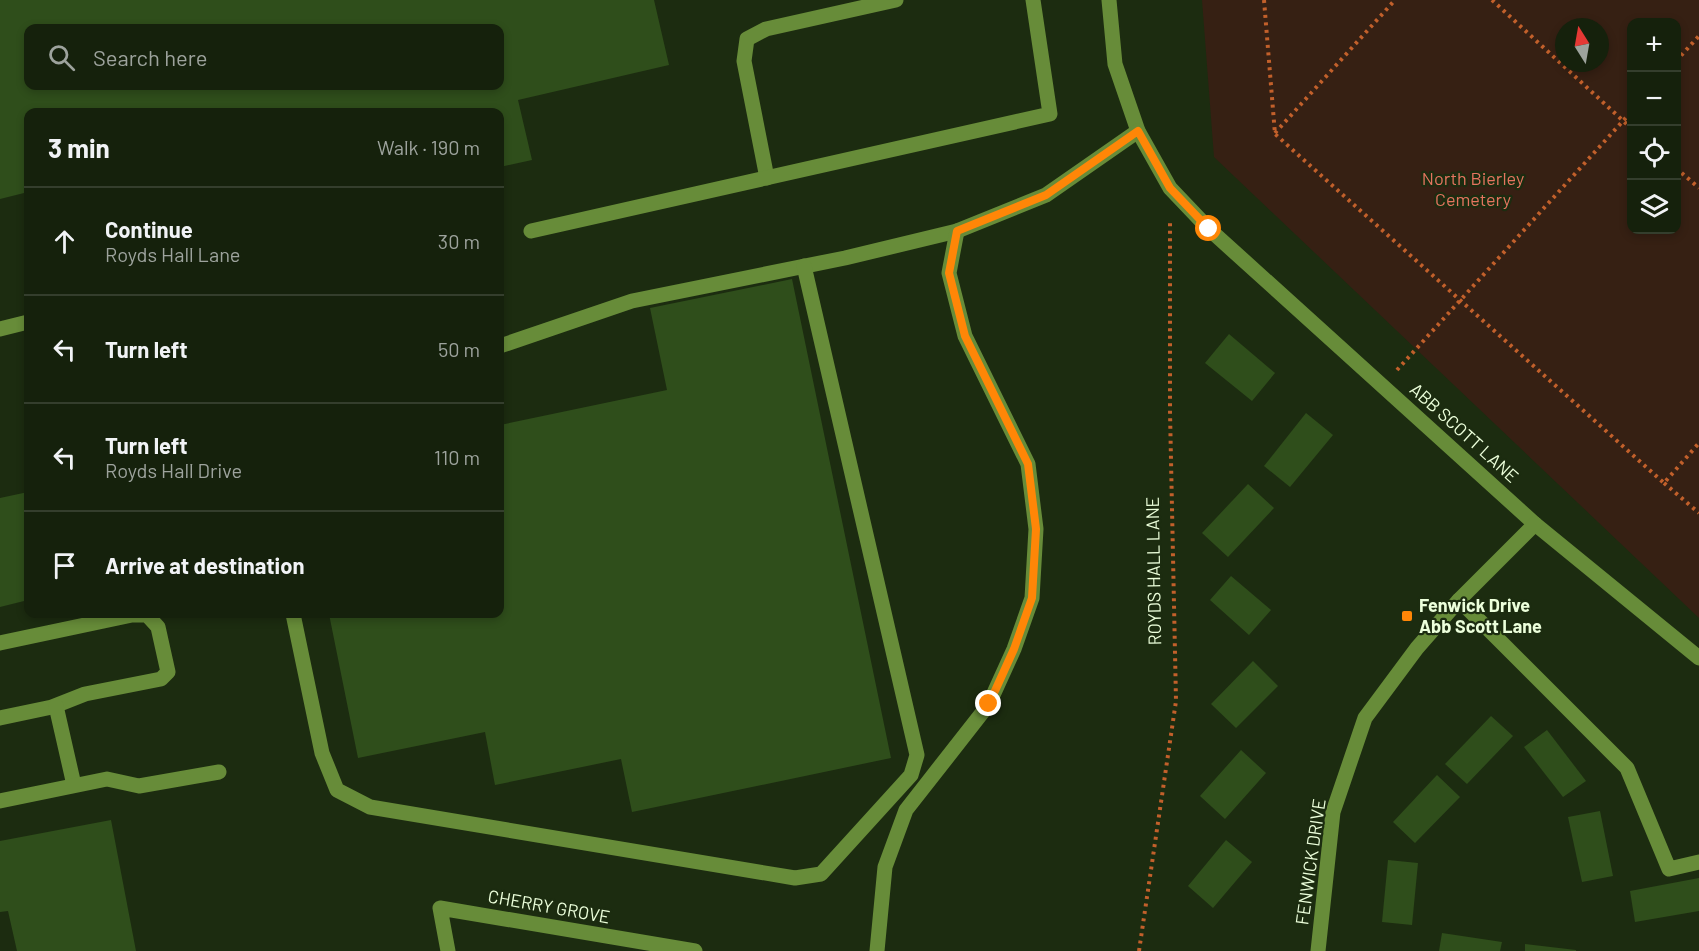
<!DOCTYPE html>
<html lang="en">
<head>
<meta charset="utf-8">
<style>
	:root { --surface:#15210c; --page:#1e2915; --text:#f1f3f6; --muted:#9da39d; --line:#343e2d }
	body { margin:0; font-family:Barlow,sans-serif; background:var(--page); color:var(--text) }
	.controls { position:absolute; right:18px; top:18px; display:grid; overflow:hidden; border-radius:12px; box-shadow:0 3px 9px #0003 }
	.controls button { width:54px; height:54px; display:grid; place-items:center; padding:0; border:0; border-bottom:2px solid var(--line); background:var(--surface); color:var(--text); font:30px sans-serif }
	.compass { position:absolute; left:1555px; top:18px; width:54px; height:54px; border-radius:50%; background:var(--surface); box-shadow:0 3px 9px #0003; rotate:349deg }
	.stop { position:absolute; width:18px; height:18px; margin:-14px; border:4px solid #ff8607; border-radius:50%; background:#fff }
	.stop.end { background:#ff8607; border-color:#fff; box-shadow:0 2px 6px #0008 }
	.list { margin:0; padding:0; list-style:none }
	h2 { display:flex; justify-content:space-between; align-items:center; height:78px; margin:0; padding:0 24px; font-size:26px }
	h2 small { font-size:20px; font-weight:400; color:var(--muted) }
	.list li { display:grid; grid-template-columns:39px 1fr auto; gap:18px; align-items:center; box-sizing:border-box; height:108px; padding:0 24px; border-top:2px solid var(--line) }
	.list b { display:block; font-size:22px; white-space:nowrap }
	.list p { margin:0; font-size:20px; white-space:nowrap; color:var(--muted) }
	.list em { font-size:20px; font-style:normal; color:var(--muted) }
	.icon { flex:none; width:33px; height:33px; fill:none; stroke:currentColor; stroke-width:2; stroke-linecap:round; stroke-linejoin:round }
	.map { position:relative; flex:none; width:1699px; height:951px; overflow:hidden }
	.search { position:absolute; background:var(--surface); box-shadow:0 3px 9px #0003; left:24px; top:24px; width:480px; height:66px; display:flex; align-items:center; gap:15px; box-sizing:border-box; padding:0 21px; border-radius:12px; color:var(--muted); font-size:22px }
	.panel { position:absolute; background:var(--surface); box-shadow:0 3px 9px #0003; left:24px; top:108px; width:480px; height:510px; border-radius:12px }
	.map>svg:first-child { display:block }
</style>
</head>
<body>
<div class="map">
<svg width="1699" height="951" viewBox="0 0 1699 951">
	<rect width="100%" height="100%" fill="#1c2c10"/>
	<path fill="#362013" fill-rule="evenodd" d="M1202,0H1699V618L1214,157ZM1632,22H1676V230H1632ZM1564,27H1600V63H1564Z"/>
	<g fill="#2f4e1b" fill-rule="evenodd">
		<path d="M0,0H654L669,65L518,100L532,160L500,167V112H28V192L0,199ZM28,28H500V86H28Z"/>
		<polygon points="792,279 891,758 632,812 621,759 495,785 485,732 358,758 329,614 500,614 500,425 667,390 650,308"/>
		<polygon points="1229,334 1275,373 1252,401 1205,363"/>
		<polygon points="1306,413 1333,435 1290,487 1264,466"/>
		<polygon points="1248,484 1274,508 1228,557 1202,533"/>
		<polygon points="28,492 28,600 0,607 0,498"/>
		<polygon points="1231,576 1271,610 1249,635 1210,600"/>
		<polygon points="1253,661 1278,686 1236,728 1211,704"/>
		<polygon points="1491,716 1513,736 1467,784 1445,764"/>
		<polygon points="1547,730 1586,781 1563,797 1524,747"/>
		<polygon points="1241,750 1266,773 1225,819 1200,796"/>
		<polygon points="1437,775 1460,797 1415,843 1393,822"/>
		<polygon points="1600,811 1613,876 1582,882 1568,817"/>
		<polygon points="111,820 136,951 17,951 8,911 0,912 0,841"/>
		<polygon points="1226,840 1252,862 1213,908 1188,886"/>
		<polygon points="1388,860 1418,863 1412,925 1382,922"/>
		<polygon points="1699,878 1699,911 1635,922 1630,891"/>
		<polygon points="1442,933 1502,942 1500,951 1439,951"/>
		<polygon points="1525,944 1576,950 1576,951 1525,951"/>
	</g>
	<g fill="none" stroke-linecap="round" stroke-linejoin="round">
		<g stroke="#c2602b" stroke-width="4" stroke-dasharray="3 4.5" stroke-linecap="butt">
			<polyline points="1264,0 1275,134 1664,483 1699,443"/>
			<polyline points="1492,0 1632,129"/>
			<polyline points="1676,61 1699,36"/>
			<polyline points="1275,133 1395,0"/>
			<polyline points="1676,168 1699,188"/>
			<polyline points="1397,370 1632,111"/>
			<polyline points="1664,483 1699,513"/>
			<polyline points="1139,951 1176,701 1170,412 1170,221"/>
		</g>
		<g stroke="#678c39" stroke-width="15">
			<polyline points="1109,0 1115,64 1138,131 1170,188 1209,229 1535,524 1699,658"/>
			<polyline points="767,178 744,61 747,39 766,29 896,0"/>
			<polyline points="531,231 1050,114 1033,0"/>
			<polyline points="0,329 28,322"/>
			<polyline points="500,346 632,301 845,258 957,231 1046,195 1138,131"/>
			<polyline points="1459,600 1627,768 1669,869 1699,862"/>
			<polyline points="293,614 322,753 337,790 370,807 795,878 821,874 911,775 917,755 804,266"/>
			<polyline points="0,643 132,615 147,615 158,627 168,672 161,679 85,694 52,707 0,718"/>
			<polyline points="56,706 74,785"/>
			<polyline points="0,801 107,779 139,786 219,772"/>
			<polyline points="448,951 440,908 695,951"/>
			<polyline points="877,951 885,867 906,810 989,704 1014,649 1032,598 1036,529 1028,464 965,336 949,273 957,231"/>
			<polyline points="1318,951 1333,812 1365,718 1417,648 1459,600 1535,524"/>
		</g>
	</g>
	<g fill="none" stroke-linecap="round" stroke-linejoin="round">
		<polyline stroke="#ff8607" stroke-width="8" points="989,704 1014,649 1032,598 1036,529 1028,464 965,336 949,273 957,231 1046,195 1138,131 1170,188 1209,229"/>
	</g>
	<rect fill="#ff8607" stroke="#1c2c10" stroke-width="2" x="1401" y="610" width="12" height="12" rx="3"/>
	<g text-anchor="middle" stroke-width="4.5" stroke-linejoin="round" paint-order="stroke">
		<g font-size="18" fill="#e67560" stroke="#1c2c10">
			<text x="1473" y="185">North Bierley<tspan x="1473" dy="21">Cemetery</tspan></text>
		</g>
		<g font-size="18" fill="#ecffdb" stroke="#1c2c10">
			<text transform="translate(1464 433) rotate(42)" y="6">ABB SCOTT LANE</text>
			<text transform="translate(1154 571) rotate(-91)" y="6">ROYDS HALL LANE</text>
			<text transform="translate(1311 862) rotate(-82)" y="6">FENWICK DRIVE</text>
			<text transform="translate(549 907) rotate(10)" y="6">CHERRY GROVE</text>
		</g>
		<g font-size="18" font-weight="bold" fill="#ecffdb" stroke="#1c2c10" text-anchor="start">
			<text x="1419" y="612">Fenwick Drive<tspan x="1419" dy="21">Abb Scott Lane</tspan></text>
		</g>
	</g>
</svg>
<div class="controls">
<button>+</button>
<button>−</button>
<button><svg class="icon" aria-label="locate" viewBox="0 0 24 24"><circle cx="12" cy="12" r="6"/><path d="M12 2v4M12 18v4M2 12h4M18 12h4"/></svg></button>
<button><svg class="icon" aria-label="layers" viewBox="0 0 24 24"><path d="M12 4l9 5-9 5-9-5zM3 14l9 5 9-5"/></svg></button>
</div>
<svg class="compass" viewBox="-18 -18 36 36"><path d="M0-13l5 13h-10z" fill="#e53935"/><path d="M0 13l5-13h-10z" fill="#9da39d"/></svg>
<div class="stop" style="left:1209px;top:229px"></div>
<div class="stop end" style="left:989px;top:704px"></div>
<div class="search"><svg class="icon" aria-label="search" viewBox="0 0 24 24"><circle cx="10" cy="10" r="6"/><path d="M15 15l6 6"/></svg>Search here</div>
<section class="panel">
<h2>3 min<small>Walk · 190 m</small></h2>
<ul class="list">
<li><svg class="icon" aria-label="ahead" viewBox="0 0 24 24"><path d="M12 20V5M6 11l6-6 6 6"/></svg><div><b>Continue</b><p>Royds Hall Lane</p></div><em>30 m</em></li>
<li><svg class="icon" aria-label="left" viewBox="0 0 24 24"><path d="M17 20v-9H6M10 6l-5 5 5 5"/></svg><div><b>Turn left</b></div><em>50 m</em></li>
<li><svg class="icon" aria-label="left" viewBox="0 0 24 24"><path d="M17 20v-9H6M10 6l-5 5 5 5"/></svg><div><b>Turn left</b><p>Royds Hall Drive</p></div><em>110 m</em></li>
<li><svg class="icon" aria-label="arrive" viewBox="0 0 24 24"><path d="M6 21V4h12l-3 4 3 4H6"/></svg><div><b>Arrive at destination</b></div></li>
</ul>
</section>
</div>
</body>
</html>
